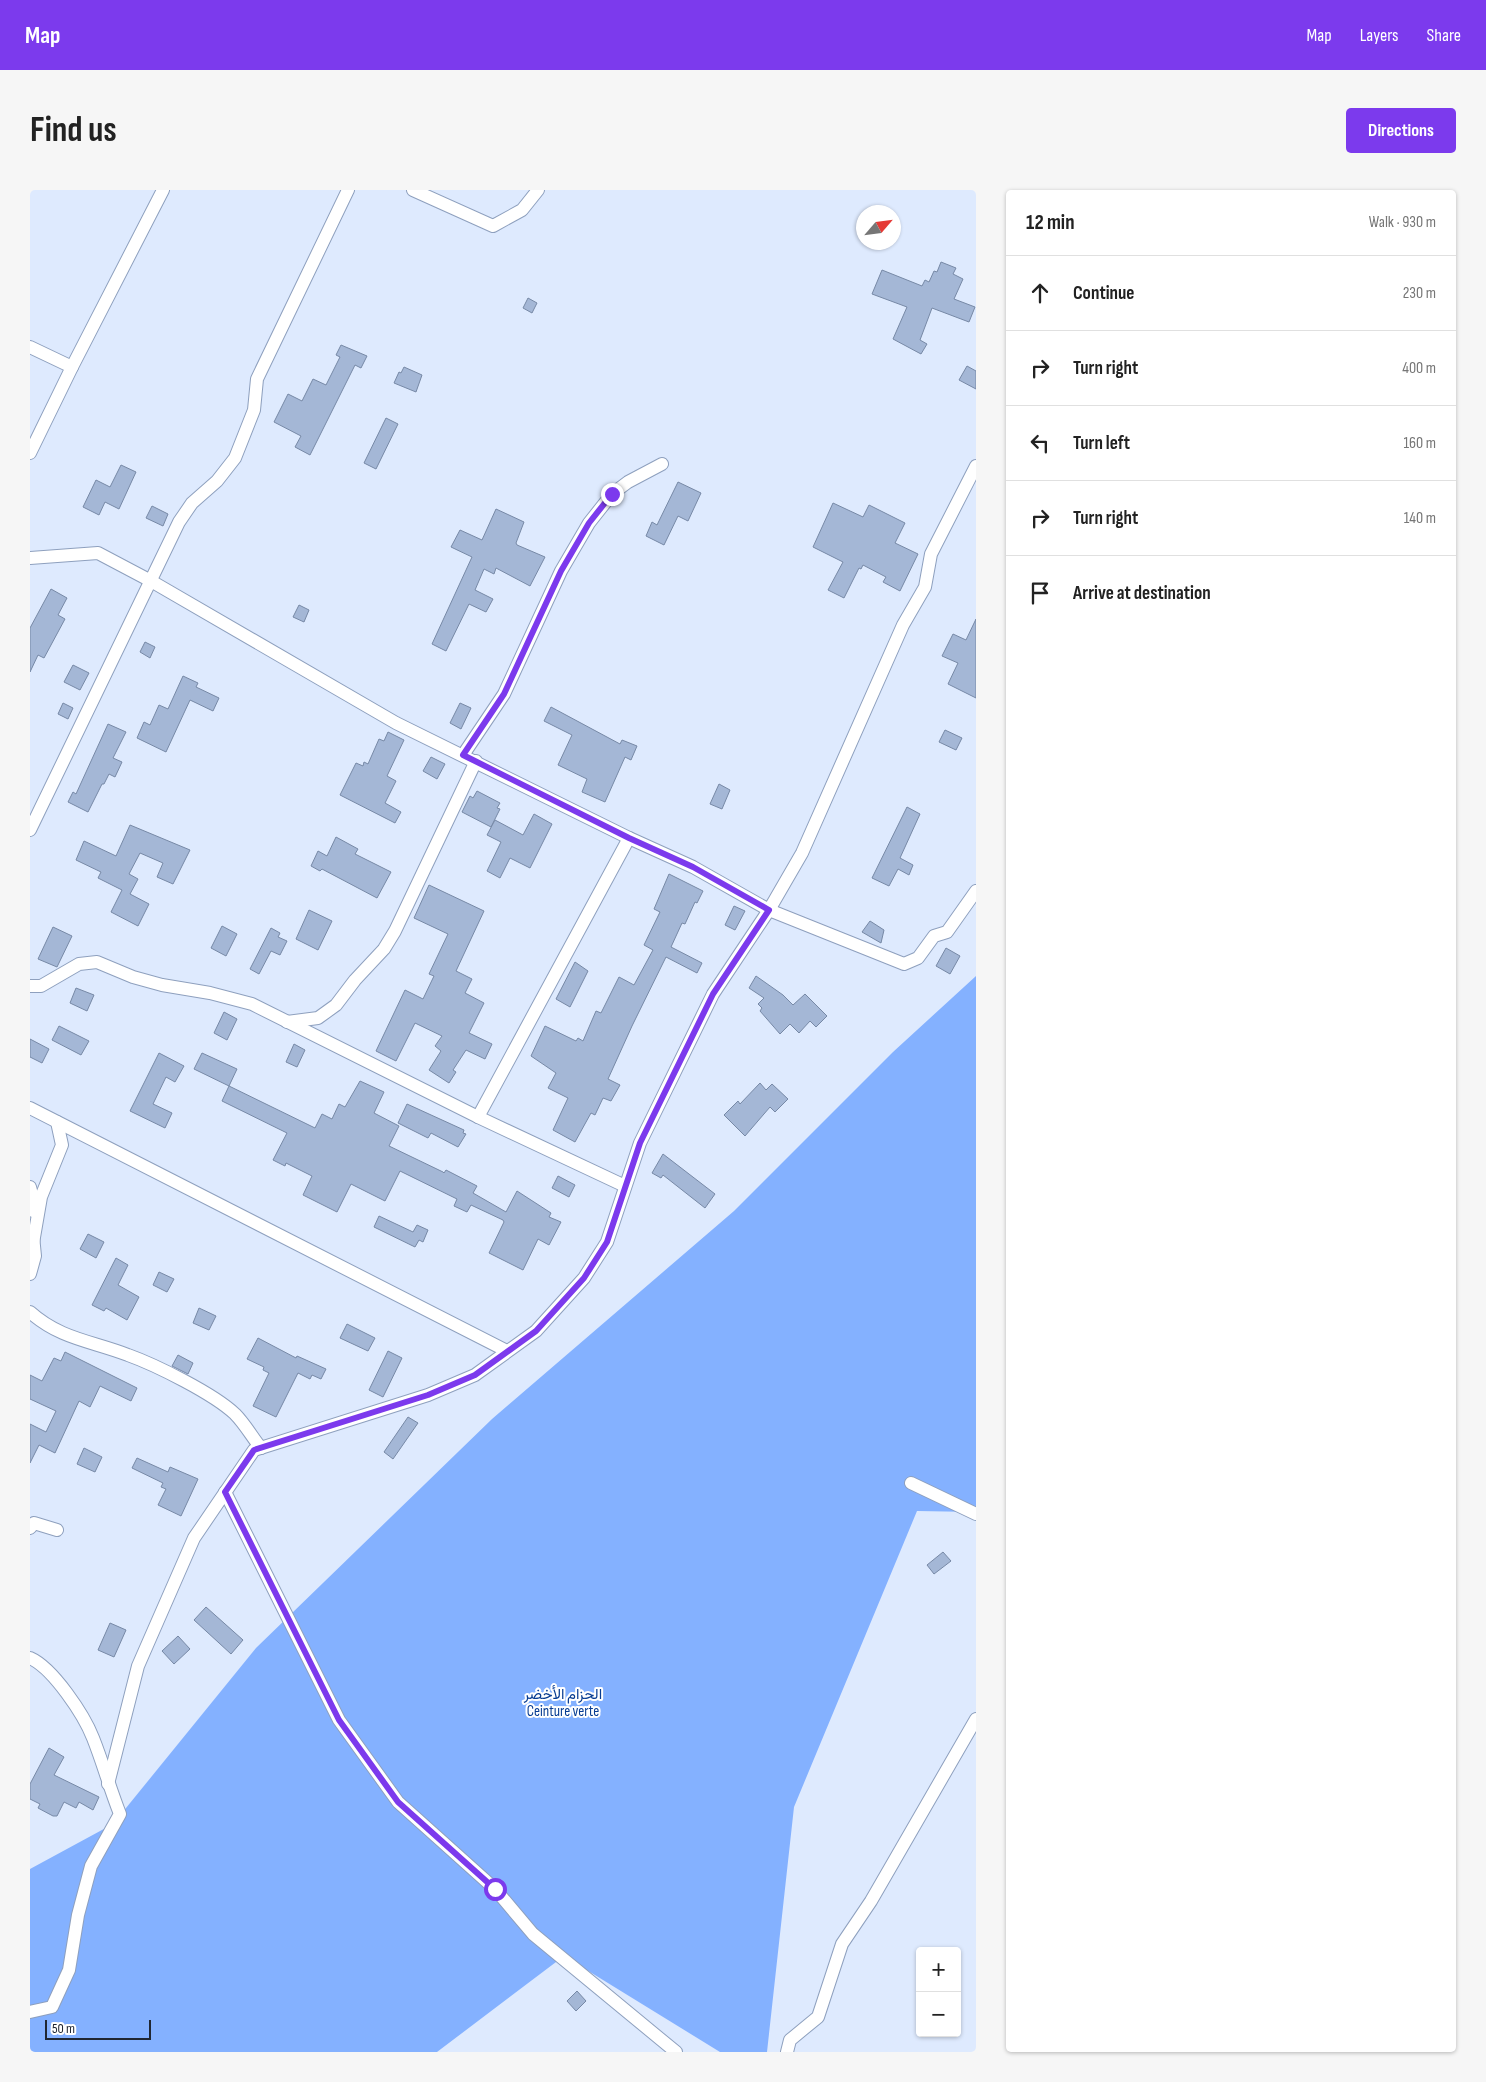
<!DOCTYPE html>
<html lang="en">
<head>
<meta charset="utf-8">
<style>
	:root { --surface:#fff; --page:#f6f6f6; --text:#222; --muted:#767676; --line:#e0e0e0; --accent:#7c3aed }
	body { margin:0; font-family:"Sofia Sans Condensed",Vazirmatn,sans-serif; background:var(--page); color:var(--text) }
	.controls { position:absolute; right:15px; bottom:15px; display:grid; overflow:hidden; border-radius:5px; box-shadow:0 1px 4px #0004 }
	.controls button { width:45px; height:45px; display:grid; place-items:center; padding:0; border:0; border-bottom:1px solid var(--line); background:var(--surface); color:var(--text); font:25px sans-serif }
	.compass { position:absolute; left:826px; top:15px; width:45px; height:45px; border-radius:50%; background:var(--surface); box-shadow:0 1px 4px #0004; rotate:62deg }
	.scale { position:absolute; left:15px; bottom:12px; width:106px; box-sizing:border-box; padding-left:5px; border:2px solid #202733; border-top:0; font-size:14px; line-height:18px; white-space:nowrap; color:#202733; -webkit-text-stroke:4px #fff; paint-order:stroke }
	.stop { position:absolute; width:15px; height:15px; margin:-11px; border:4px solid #7c3aed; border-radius:50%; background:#fff }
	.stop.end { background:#7c3aed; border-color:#fff; box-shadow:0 1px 5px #0008 }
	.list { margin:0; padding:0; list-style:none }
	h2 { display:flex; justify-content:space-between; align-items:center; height:65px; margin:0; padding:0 20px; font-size:21px }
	h2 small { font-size:16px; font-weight:400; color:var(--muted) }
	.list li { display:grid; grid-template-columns:32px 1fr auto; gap:15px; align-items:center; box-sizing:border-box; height:75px; padding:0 20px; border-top:1px solid var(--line) }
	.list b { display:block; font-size:19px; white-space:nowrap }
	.list em { font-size:16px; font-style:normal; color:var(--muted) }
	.icon { flex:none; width:28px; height:28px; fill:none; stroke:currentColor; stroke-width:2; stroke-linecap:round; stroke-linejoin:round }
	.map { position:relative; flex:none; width:946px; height:1862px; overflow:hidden; border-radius:5px }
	header { display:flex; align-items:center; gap:30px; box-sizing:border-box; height:70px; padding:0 25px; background:var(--accent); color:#fff }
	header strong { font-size:24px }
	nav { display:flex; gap:28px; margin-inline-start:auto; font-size:18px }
	.intro { display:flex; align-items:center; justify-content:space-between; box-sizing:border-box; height:120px; padding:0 30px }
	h1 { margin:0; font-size:35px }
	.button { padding:12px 22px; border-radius:5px; background:var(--accent); color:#fff; font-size:18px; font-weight:700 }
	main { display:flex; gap:30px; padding:0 30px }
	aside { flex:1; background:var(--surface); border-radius:5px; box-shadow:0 1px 4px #0004 }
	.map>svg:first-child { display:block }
</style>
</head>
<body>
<header>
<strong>Map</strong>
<nav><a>Map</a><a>Layers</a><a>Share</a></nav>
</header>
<div class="intro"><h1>Find us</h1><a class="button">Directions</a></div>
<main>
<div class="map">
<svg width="946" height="1862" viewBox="0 0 946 1862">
	<rect width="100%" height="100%" fill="#deeafe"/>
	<polygon fill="#84b1ff" points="946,786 946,1322 887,1321 764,1617 737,1862 690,1862 534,1766 407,1862 0,1862 0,1679 83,1634 226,1458 462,1229 704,1021 863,862"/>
	<g fill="#a4b7d6" stroke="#7789a6">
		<polygon points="911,72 926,78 923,84 933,89 924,109 945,117 939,132 902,118 890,150 897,154 891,164 863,149 877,117 842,104 852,80 892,96 895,90 899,92 904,81 907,82"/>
		<polygon points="498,108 507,113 502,123 493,118"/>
		<polygon points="311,155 337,166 331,178 325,175 280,265 265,257 271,246 244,232 258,204 272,211 283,189 296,195 310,167 306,165"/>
		<polygon points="937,176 946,181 946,199 929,190"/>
		<polygon points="374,177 392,185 386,202 364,193 369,182 371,183"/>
		<polygon points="356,228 368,234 346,279 334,273"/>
		<polygon points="91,275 106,282 89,319 75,312 69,325 53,317 66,290 80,297"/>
		<polygon points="648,292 671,303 658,331 648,326 634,355 616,346 622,332 627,335"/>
		<polygon points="803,313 833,327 839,315 875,333 865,353 888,364 870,401 853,392 856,387 833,375 831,379 829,378 814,408 798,400 813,372 783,357"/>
		<polygon points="122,316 138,324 133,336 116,328"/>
		<polygon points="466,319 494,332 486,353 487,355 515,367 500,396 466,378 464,384 454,379 445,400 463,409 456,422 439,414 416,461 402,454 442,367 421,357 430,340 452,350"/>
		<polygon points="21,399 37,408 28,425 35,429 14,468 8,465 0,482 0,438"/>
		<polygon points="269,415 279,420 274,432 263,427"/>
		<polygon points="946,429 946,508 918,494 928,473 912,466 923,444 936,450"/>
		<polygon points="115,452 125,457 120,468 110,462"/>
		<polygon points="43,475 59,483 50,500 34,492"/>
		<polygon points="153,486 168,493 166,497 189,508 183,521 160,510 136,562 107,548 114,532 120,535 129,515 138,519"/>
		<polygon points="33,513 43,518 38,529 28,524"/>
		<polygon points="430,513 441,518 431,539 420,533"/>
		<polygon points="521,517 590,554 592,550 607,556 601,570 595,567 575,612 552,602 557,589 528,575 542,545 514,531"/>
		<polygon points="78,534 96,542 83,568 92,572 85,587 79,584 74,594 72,594 58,622 38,612 43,602 46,604"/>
		<polygon points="915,540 932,548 926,560 909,552"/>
		<polygon points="358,542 374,550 357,586 366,591 355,613 371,622 365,633 310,605 326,573 333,576 334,572 338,574 349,549 354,551"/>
		<polygon points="401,567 415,574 407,589 393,581"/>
		<polygon points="689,594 700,600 692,619 680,614"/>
		<polygon points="447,601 470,613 467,618 470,619 461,637 432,622 440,606 443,608"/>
		<polygon points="877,617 890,624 870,668 883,675 879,685 868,679 859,696 842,688"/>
		<polygon points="504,624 522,634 500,678 480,668 470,688 457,681 471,652 457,645 465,630 493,645"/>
		<polygon points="100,635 160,660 143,694 127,687 133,673 110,663 99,684 108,689 100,704 119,714 108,736 81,722 92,700 68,688 71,682 46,670 54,651 86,666"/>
		<polygon points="306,647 328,659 325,664 361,682 347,708 292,679 290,681 281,676 288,661 297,666"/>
		<polygon points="639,684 673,701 667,713 665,712 655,734 652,733 641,757 672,773 667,783 636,767 602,836 578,889 590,895 581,911 573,908 565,925 561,923 545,952 523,940 538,908 518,898 526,883 501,866 515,836 546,851 548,848 553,851 566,821 571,823 589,787 604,795 623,760 614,755 630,722 624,719"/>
		<polygon points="399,695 454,721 426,781 442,789 435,803 454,813 439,843 462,854 455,869 436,860 423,880 426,882 419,893 399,880 411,861 405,856 412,846 385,833 366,871 346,861 375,800 393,809 404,786 399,784 418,744 384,728"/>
		<polygon points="704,716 715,721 705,740 695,735"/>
		<polygon points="279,720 302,731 288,760 266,749"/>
		<polygon points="840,731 854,740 851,753 832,742"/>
		<polygon points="192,736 207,744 196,766 181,758"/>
		<polygon points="23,737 42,746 27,777 8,769"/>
		<polygon points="241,738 250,743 248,747 257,751 250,765 241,761 229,784 220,779"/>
		<polygon points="916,758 930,766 920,784 906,776"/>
		<polygon points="545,772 558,781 540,817 526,809"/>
		<polygon points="726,786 753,805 763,815 775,804 797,826 786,837 780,831 769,843 760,834 750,844 730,821 732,818 728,814 734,808 719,798"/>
		<polygon points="46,798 64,805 57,821 40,813"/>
		<polygon points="194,822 207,829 197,850 184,843"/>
		<polygon points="29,836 59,851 51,865 22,850"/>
		<polygon points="0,849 19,859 12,873 0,867"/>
		<polygon points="264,854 275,860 267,877 256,872"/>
		<polygon points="129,863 154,876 145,892 136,887 123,914 142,923 135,938 100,921"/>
		<polygon points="172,863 207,879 199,896 164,879"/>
		<polygon points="330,891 354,902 344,923 369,936 359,956 413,982 414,983 416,980 447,996 443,1003 476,1022 487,1001 521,1023 519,1027 531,1032 519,1055 508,1049 493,1080 459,1063 474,1032 473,1030 441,1015 437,1022 424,1016 427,1009 370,981 355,1011 321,994 307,1022 273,1005 282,986 256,973 255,976 243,970 257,943 192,911 199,896 285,938 292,924 302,929 309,914 315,917"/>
		<polygon points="730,893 736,900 742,894 758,909 745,922 740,917 715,946 694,925 708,911 710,914"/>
		<polygon points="377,914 434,940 433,943 436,944 428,957 401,943 398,948 368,933"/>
		<polygon points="633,964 685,1004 675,1018 633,985 631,988 622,983"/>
		<polygon points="528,986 545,995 539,1007 522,998"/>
		<polygon points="349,1026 383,1042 387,1035 398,1040 393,1052 389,1050 385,1057 344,1037"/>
		<polygon points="58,1044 74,1052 66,1068 50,1059"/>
		<polygon points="86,1068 98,1075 88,1095 109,1107 97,1130 76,1118 74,1121 62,1115"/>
		<polygon points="129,1082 144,1089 137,1102 123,1095"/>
		<polygon points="169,1118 186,1126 179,1140 163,1133"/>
		<polygon points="317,1134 345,1148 338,1161 310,1148"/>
		<polygon points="228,1148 266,1168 267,1166 296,1179 291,1189 282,1185 280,1189 268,1183 246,1227 223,1216 239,1183 233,1180 234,1177 217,1169"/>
		<polygon points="358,1161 372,1168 353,1207 339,1200"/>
		<polygon points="35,1162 107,1198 101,1211 70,1196 60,1217 49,1211 25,1263 9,1255 0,1273 0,1234 16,1242 26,1221 0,1209 0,1185 12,1191 24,1168 31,1171"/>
		<polygon points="148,1165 163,1173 158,1184 142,1176"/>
		<polygon points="378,1227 388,1233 363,1269 354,1262"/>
		<polygon points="54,1258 72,1267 65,1282 47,1274"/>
		<polygon points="107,1268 138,1282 140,1277 168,1289 151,1326 128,1315 136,1299 131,1297 133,1293 102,1278"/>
		<polygon points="913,1362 921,1371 904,1384 897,1375"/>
		<polygon points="176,1417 213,1450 201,1464 164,1430"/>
		<polygon points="80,1433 96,1440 84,1467 68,1460"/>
		<polygon points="148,1446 160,1459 144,1474 132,1461"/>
		<polygon points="19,1558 34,1567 24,1585 69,1607 63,1620 49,1612 46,1618 34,1612 27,1626 23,1626 8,1618 10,1614 0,1609 0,1594"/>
		<polygon points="547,1801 556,1811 546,1821 537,1811"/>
	</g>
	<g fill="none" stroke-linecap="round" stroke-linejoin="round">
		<defs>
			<g id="minor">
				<polyline points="383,0 463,36 492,20 508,0"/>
				<polyline points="0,157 42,177"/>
				<polyline points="0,263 42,177 133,0"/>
				<polyline points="0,368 68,363 121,391 366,533 599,648 663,677 739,720 772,663 873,435 895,397 901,364 946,276"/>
				<polyline points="433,565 474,504 531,381 559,333 582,304 598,292 632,274"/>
				<polyline points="0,640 149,332 162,313 187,291 205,268 224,220 227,189 318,0"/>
				<polyline points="0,796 11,796 49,774 67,772 103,787 132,795 180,803 222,814 448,927 595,996"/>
				<polyline points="257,832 288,828 306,815 325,790 354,759 365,741 446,571"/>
				<polyline points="0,918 477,1161"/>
				<polyline points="448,927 599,648"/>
				<polyline points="0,997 3,1008 3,1021"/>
				<polyline points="3,1053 11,1007 32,955 27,932"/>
				<polyline points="0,1084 5,1066 3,1046"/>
				<path d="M0,1122C30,1149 62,1151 98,1165C126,1175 184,1204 205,1224C215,1234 222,1247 231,1258"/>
				<polyline points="881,1293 946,1324"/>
				<polyline points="195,1302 309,1530 368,1612 465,1699 503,1744 646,1862"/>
				<polyline points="0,1338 4,1333 27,1340"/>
				<path d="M0,1468C23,1478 54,1525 63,1548C73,1573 80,1599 90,1624L61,1676L48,1725L39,1780L22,1817L0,1822"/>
				<polyline points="78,1594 108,1476 164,1348 224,1260 398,1205 445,1185 506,1141 554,1088 577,1052 610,953 683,804 739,720 874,774 888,768 904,746 917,742 946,701"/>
				<polyline points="757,1862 760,1850 788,1827 812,1754 841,1711 946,1529"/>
			</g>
		</defs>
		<use href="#minor" stroke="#8ea0be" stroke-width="14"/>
		<use href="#minor" stroke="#fff" stroke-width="12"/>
	</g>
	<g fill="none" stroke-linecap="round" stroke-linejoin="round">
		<polyline stroke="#7c3aed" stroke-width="6" points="465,1699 368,1612 309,1530 195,1302 224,1260 398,1205 445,1185 506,1141 554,1088 577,1052 610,953 683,804 739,720 663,677 599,648 433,565 474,504 531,381 559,333 582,304"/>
	</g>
	<g text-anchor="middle" stroke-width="4" stroke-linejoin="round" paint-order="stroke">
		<g font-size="15" fill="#073c92" stroke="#fff">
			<text x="533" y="1509">الحزام الأخضر<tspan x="533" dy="17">Ceinture verte</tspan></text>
		</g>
	</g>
</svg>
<div class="controls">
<button>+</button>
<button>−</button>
</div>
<svg class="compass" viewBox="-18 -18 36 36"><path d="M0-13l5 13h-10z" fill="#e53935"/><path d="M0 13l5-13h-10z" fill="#767676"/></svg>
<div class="scale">50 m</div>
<div class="stop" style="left:465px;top:1699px"></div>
<div class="stop end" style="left:582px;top:304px"></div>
</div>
<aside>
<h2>12 min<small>Walk · 930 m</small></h2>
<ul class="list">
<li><svg class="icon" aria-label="ahead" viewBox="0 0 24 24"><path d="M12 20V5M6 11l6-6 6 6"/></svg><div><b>Continue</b></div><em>230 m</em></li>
<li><svg class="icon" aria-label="right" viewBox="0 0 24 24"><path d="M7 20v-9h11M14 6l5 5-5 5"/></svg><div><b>Turn right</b></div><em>400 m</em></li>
<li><svg class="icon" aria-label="left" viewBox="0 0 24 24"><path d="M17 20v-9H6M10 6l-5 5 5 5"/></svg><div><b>Turn left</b></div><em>160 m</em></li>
<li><svg class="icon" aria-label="right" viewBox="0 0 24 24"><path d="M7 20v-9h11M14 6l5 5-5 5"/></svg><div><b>Turn right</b></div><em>140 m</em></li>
<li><svg class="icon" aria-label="arrive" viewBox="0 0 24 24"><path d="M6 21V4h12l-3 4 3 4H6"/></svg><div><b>Arrive at destination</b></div></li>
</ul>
</aside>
</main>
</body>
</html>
